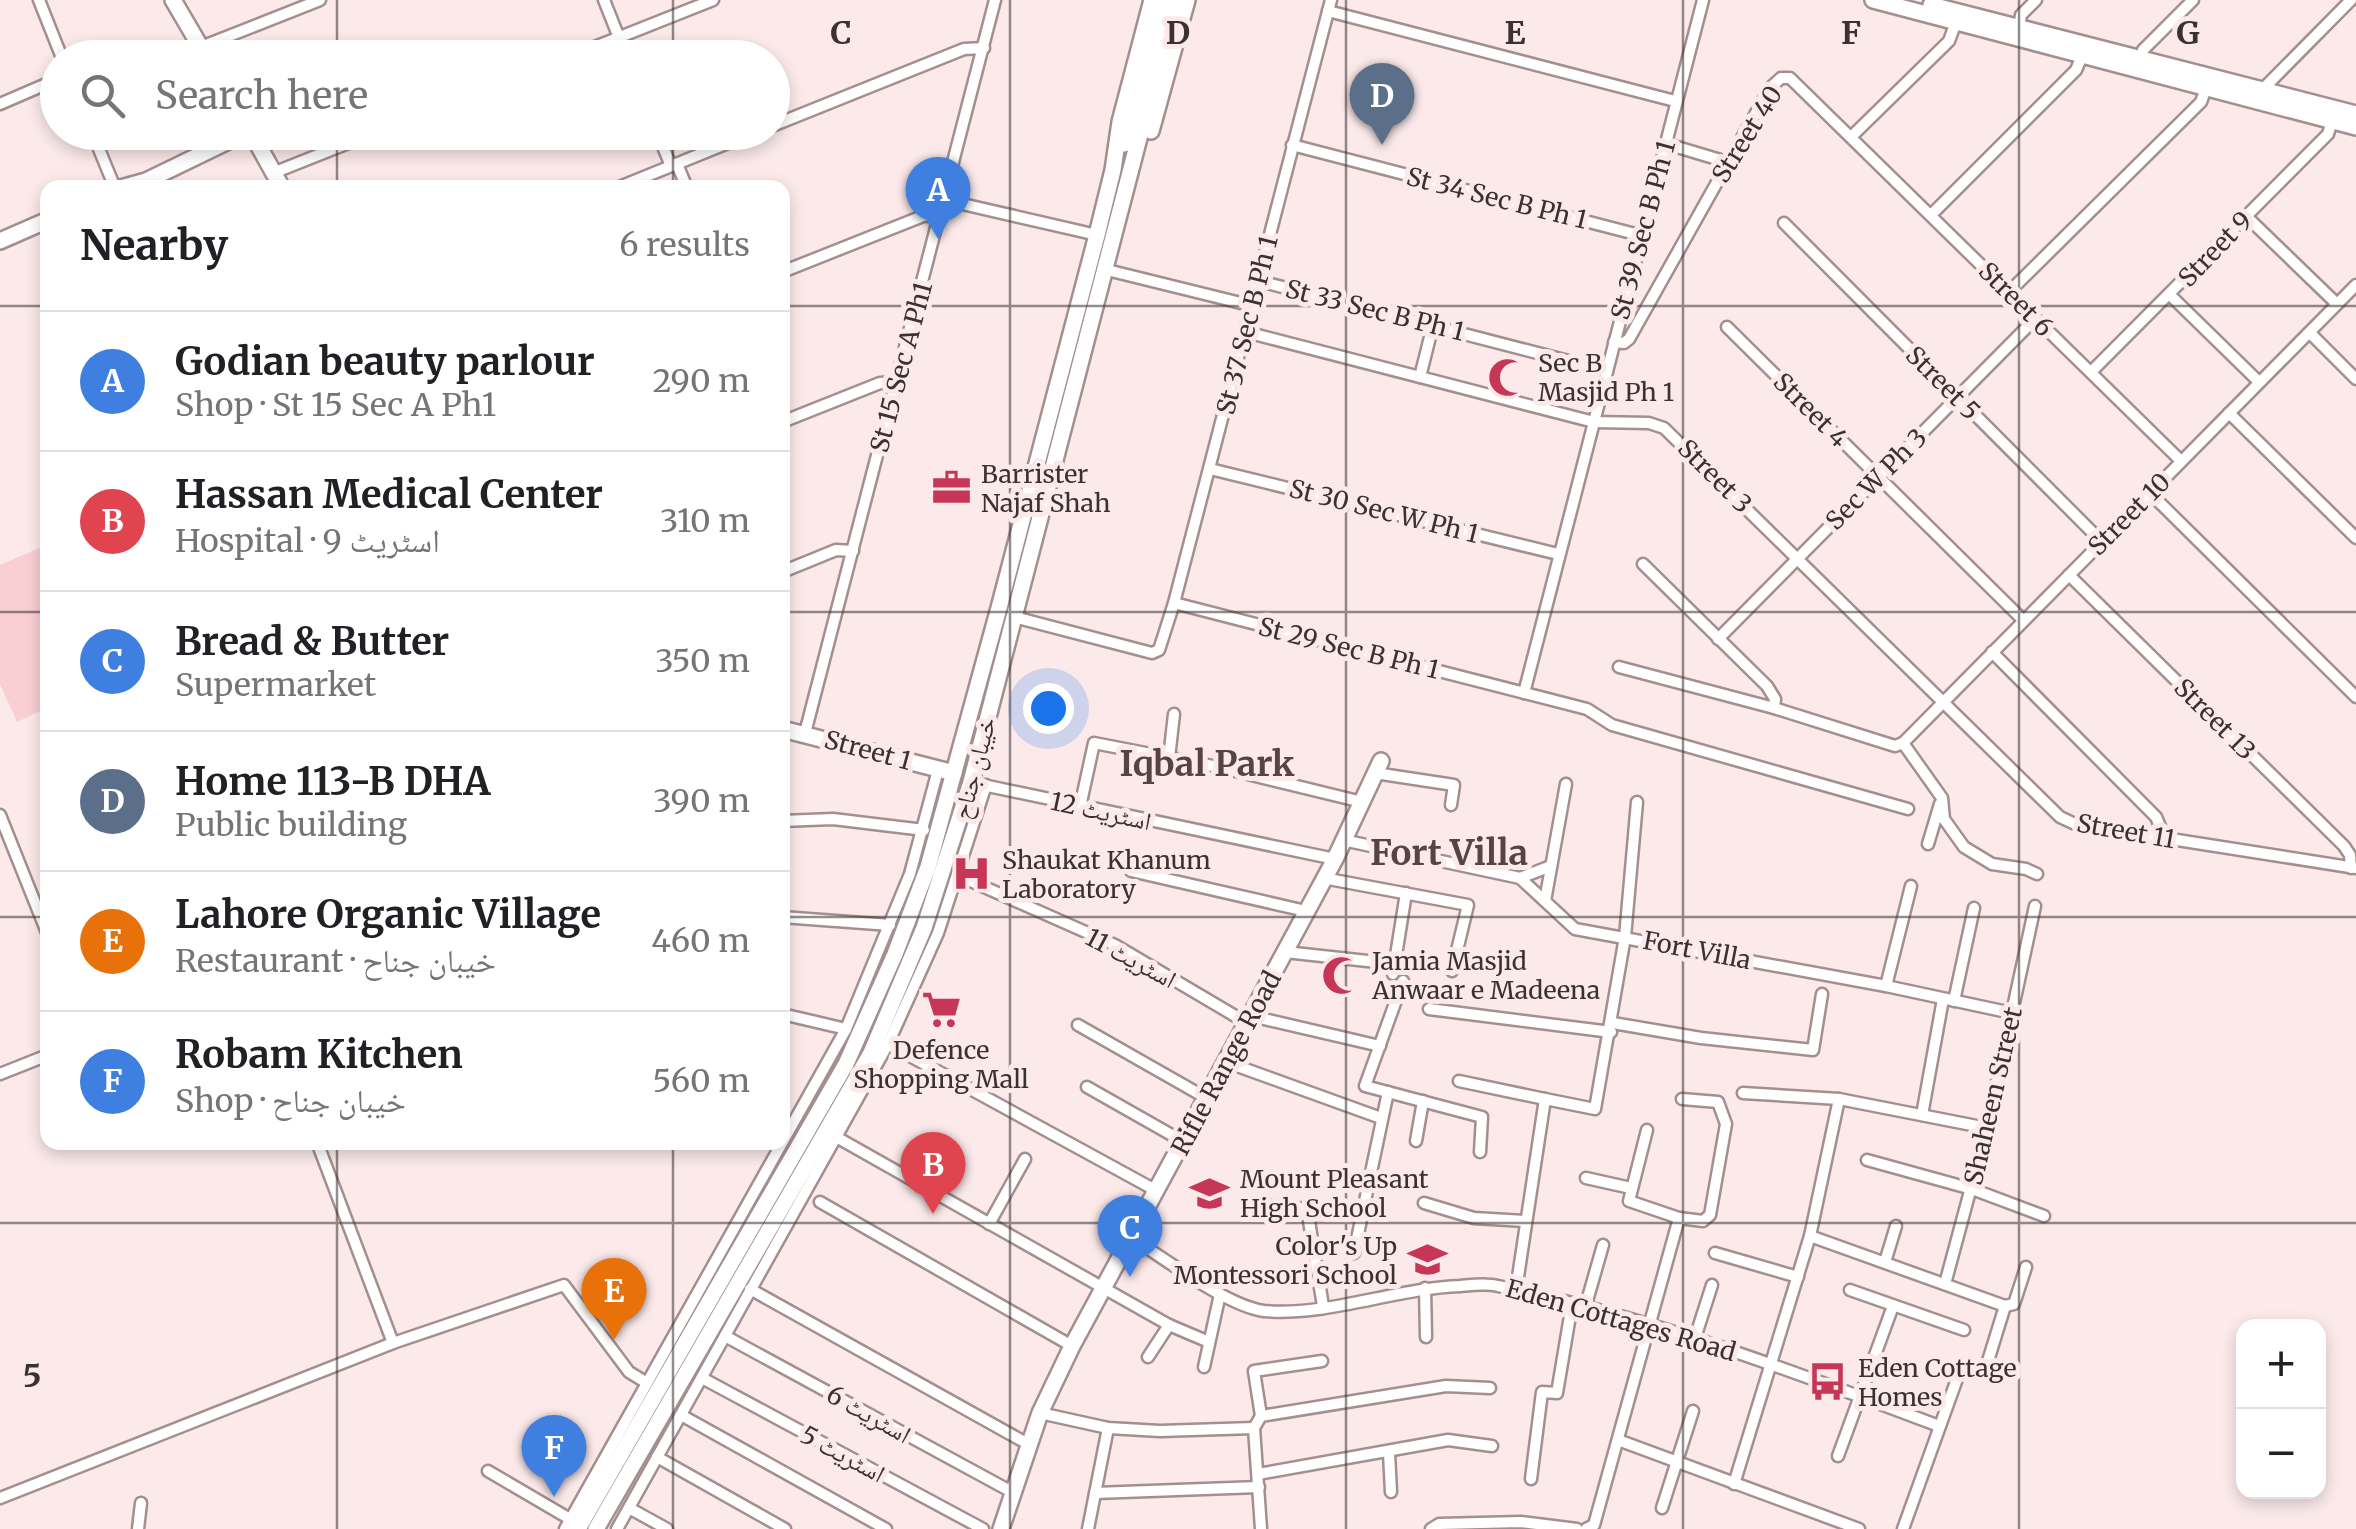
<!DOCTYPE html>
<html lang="en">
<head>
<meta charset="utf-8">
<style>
	:root { --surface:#fff; --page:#f6f6f6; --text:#202124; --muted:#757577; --line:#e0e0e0; --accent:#ea580c }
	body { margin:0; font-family:Merriweather,"Noto Naskh Arabic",serif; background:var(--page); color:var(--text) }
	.controls { position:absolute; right:30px; bottom:30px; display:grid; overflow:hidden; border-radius:20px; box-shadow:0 5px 15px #0003 }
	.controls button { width:90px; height:90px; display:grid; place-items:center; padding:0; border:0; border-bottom:2px solid var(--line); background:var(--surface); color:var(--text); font:50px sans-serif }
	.you { position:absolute; left:1048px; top:708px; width:35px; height:35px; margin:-25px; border:8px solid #fff; border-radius:50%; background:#1a73e8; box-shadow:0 0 0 15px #1a73e833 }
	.badge { display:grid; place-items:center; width:65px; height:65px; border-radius:50%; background:var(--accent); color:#fff; font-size:32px; font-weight:700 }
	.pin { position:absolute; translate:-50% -82px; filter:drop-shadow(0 2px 5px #0008) }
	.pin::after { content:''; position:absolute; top:52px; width:35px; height:30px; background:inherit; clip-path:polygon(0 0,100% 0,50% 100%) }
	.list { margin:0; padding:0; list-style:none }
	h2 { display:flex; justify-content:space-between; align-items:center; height:130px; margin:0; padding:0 40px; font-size:42px }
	h2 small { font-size:32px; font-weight:400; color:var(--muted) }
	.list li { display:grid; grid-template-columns:65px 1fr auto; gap:30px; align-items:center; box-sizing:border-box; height:140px; padding:0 40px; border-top:2px solid var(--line) }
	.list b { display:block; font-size:38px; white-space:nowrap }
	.list p { margin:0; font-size:32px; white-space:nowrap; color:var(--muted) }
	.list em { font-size:32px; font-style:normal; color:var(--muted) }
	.icon { flex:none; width:55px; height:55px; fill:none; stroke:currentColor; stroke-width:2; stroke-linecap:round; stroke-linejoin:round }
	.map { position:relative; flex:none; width:2356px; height:1529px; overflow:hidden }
	.search { position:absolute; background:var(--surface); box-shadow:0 5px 15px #0003; left:40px; top:40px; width:750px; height:110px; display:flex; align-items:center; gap:25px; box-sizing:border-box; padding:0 35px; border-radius:55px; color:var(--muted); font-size:38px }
	.panel { position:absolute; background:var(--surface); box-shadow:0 5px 15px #0003; left:40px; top:180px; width:750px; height:970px; border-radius:20px }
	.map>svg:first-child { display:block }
</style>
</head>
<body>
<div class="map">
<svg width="2356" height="1529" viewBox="0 0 2356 1529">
	<rect width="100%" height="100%" fill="#fceaeb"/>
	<polygon fill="#f9cfd3" points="39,548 48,566 47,708 17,722 0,684 0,565"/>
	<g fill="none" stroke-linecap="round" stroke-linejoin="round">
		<defs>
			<g id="street">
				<polyline points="39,0 62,58"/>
				<polyline points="604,0 627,58"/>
				<polyline points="1328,11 1675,101"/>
				<polyline points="2019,27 2021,15 2036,0"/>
				<polyline points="201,47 320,0"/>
				<polyline points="567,58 713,0"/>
				<polyline points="2141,58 2143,50 2193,0"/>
				<polyline points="2263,89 2351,0"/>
				<polyline points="0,104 58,79"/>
				<polyline points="772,126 964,49 984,48"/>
				<polyline points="92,132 115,188"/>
				<polyline points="657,132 671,166"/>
				<polyline points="1852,136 1949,41 1956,22"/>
				<polyline points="1667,144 1727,162"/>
				<polyline points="1292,145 1643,236"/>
				<polyline points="677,164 687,188"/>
				<polyline points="273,173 376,132"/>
				<polyline points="617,188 755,132"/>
				<polyline points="945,200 1097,235"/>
				<polyline points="1931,215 2076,70 2082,56"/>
				<polyline points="2247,217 2337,304"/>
				<polyline points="1784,223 2102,542"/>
				<polyline points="1103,269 1253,306"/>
				<polyline points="782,272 923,216 940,215"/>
				<polyline points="1259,281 1607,371"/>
				<polyline points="2009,292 2201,102 2206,88"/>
				<polyline points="2170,295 2259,382"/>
				<polyline points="1727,327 2023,620"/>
				<polyline points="1246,332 1594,422 1649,423 1664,428 2060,817 2075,824 2356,868"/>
				<polyline points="2310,333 2356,379"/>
				<polyline points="1614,342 1624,343 1629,339 1770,88 1781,78 1790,78 2181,461"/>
				<polyline points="2091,372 2328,134 2332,121"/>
				<polyline points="1420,377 1433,325"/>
				<polyline points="2229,413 2356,538"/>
				<polyline points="782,422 880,383 896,382"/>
				<polyline points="1210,469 1558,554"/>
				<polyline points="2151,494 2356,697"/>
				<polyline points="1643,564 1767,686 1775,699 1774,708"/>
				<polyline points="782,572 836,550 853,551"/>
				<polyline points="2069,575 2344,846 2350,855 2351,868"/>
				<polyline points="1174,603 1587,709 1612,725 1908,809"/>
				<polyline points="1014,617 1152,653 1159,650 1174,603 1331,0"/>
				<polyline points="1718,639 2035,319"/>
				<polyline points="1992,652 2156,817 2162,831 2160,838"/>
				<polyline points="1619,667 1774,708 1895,746 1903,743"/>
				<polyline points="1524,693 1703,0"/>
				<polyline points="805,733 995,0"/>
				<polyline points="1903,743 2356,285"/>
				<polyline points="1903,743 1942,798 1944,819 1964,847 1992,864 2026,869 2037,874"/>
				<polyline points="1169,758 1174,714"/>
				<polyline points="1375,773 1454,785 1451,805"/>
				<polyline points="983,785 1335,859"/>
				<polyline points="1080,807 1094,743 1223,768 1362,802"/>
				<polyline points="0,815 48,935"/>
				<polyline points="782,821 833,819 924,830"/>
				<polyline points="1343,840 1520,878 1575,929 1886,986 2012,1013"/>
				<polyline points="1928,844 1940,804"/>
				<polyline points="1131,871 1306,911"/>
				<polyline points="957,875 1115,945 1247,1023"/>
				<polyline points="1323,878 1468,905 1452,971"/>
				<polyline points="1520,878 1551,866"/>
				<polyline points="1545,901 1566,784"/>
				<polyline points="782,917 890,925"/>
				<polyline points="1285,952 1395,964"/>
				<polyline points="1393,974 1406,893"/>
				<polyline points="1403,981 1365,1086 1482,1117 1480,1152"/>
				<polyline points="1886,986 1911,886"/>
				<polyline points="1954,1001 1974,908"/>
				<polyline points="1429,1009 1611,1032"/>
				<polyline points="782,1014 846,1029"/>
				<polyline points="1251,1016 1380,1046"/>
				<polyline points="1613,1023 1701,1038 1813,1050 1822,994"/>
				<polyline points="1078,1025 1208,1099"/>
				<polyline points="888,1044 1157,1191"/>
				<polyline points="1226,1062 1381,1118"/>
				<polyline points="0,1074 48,1055"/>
				<polyline points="1459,1081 1545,1099"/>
				<polyline points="1087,1087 1184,1142"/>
				<polyline points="1743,1093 1839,1099 1987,1128"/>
				<polyline points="1922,1115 1943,999"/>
				<polyline points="1647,1130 1629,1201 1679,1218"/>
				<polyline points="838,1138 1169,1325 1209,1342"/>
				<polyline points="1416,1141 1423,1101"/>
				<polyline points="317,1142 393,1343"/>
				<polyline points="1867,1160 1972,1189 2044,1216"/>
				<polyline points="1586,1178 1631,1188"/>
				<polyline points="820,1202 1072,1346"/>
				<polyline points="1424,1203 1474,1218 1525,1221"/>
				<polyline points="1255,1204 1350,1213"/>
				<polyline points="1307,1209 1323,1306"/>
				<polyline points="989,1224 1025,1159"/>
				<polyline points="1810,1236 2005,1306 1988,1361"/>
				<path d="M1132,1238C1165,1259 1227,1306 1264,1311C1324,1317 1398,1288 1460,1286C1472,1285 1486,1283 1498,1286C1650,1317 1795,1372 1939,1426"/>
				<polyline points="1354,1253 1388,1092"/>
				<polyline points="1715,1253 1798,1277"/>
				<polyline points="1885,1262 1896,1226"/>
				<polyline points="1945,1284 1987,1128 2035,906"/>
				<polyline points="1425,1288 1426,1337"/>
				<polyline points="750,1289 1028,1444"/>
				<polyline points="1516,1290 1545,1099 1595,1109 1625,937 1637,802"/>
				<polyline points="1850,1290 1964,1330"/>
				<polyline points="2005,1306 2014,1304 2026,1267"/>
				<polyline points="1585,1308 1603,1245"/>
				<polyline points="725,1336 1012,1492"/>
				<polyline points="1695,1338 1712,1285"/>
				<polyline points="1148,1357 1169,1325"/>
				<polyline points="1204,1367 1220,1294"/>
				<polyline points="702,1378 983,1529"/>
				<polyline points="1040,1413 1108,1428 1160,1431 1254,1428"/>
				<polyline points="681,1415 886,1529"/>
				<polyline points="1261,1416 1254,1371 1322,1361"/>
				<polyline points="1618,1440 1859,1529"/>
				<polyline points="1389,1453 1391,1492"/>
				<polyline points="1838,1456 1893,1306"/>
				<polyline points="657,1457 785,1529"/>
				<polyline points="488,1471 570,1519"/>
				<polyline points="1258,1474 1448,1440 1492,1446"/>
				<polyline points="1531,1479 1542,1392 1557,1393 1572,1304"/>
				<polyline points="1734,1484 1810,1236 1839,1099"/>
				<polyline points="1095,1493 1259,1487"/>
				<polyline points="0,1498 393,1343 564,1285 629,1372 647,1383"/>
				<polyline points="629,1508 667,1529"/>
				<polyline points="1662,1508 1693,1411"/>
				<polyline points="138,1529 141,1503"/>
				<polyline points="565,1529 846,1029 910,874 938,770"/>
				<polyline points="617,1529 888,1044 938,933 986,785"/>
				<polyline points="1088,1529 1108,1428"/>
				<polyline points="1261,1529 1254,1428 1261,1416 1446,1386 1490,1388"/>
				<polyline points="1431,1529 1439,1524 1521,1522 1577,1529"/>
				<polyline points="1586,1529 1594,1525 1679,1218 1703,1221 1710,1215 1726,1124 1718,1102 1682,1099"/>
				<polyline points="1903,1529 1962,1365"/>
			</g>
			<g id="secondary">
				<polyline points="173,0 207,58"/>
				<polyline points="1873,0 2356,127"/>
				<polyline points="1931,5 2356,114"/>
				<polyline points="1151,131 1187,0"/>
				<polyline points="251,132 282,188"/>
				<polyline points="1124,144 1163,0"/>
				<polyline points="121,188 146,181 247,132"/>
				<polyline points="0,241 48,220"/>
				<polyline points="782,729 954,773"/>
				<polyline points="578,1529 846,1064 895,954 928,867 999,608 1097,235 1113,170 1120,122 1152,0"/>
				<polyline points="596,1529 871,1053 924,928 971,782 1175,0"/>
				<polyline points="1001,1529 1040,1413 1072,1346 1335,859 1381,761"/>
			</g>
		</defs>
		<use href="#street" stroke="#a48f90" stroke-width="15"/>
		<use href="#secondary" stroke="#a48f90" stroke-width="20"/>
		<use href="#street" stroke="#fff" stroke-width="10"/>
		<use href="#secondary" stroke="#fff" stroke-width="15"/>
	</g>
	<path fill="none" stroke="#3a3132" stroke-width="2.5" stroke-opacity="0.55" d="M337,0V58M673,0V58M1010,0V1529M1346,0V1529M1683,0V1529M2019,0V1529M337,132V188M673,132V188M0,306H48M782,306H2356M0,612H48M782,612H2356M0,917H48M782,917H2356M337,1142V1529M673,1142V1529M0,1223H2356"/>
	<defs>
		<symbol id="mosque-bare" viewBox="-9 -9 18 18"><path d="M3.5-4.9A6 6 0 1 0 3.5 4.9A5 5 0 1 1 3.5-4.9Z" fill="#c63656" stroke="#fceaeb" stroke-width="2.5" paint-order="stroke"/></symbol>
		<symbol id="office-bare" viewBox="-9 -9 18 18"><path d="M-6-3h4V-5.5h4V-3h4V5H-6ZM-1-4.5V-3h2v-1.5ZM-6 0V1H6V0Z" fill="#c63656" stroke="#fceaeb" stroke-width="2.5" paint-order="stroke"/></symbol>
		<symbol id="hospital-bare" viewBox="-9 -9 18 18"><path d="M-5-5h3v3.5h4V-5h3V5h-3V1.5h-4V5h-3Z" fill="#c63656" stroke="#fceaeb" stroke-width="2.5" paint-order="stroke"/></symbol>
		<symbol id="supermarket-bare" viewBox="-9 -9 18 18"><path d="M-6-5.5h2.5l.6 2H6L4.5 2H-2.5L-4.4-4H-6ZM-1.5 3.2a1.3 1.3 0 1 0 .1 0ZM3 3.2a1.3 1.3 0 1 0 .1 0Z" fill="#c63656" stroke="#fceaeb" stroke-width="2.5" paint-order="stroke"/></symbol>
		<symbol id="school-bare" viewBox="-9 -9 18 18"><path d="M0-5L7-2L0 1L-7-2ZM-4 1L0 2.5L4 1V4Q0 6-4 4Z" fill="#c63656" stroke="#fceaeb" stroke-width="2.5" paint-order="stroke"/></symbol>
		<symbol id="bus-bare" viewBox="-9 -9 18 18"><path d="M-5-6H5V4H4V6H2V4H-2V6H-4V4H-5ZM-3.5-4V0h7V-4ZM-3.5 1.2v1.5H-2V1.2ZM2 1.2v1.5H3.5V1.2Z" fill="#c63656" stroke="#fceaeb" stroke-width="2.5" paint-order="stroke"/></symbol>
	</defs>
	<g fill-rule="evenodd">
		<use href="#mosque-bare" x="1480" y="350" width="55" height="55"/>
		<use href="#office-bare" x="924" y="460" width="55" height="55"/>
		<use href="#hospital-bare" x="944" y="846" width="55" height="55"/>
		<use href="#mosque-bare" x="1314" y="948" width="55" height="55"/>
		<use href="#supermarket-bare" x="914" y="982" width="55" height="55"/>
		<use href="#school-bare" x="1182" y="1166" width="55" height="55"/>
		<use href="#school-bare" x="1400" y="1232" width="55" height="55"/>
		<use href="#bus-bare" x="1800" y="1354" width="55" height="55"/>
	</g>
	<g text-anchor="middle" stroke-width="10" stroke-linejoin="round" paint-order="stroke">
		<g font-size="25" fill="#3a3132" stroke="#fceaeb">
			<text transform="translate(1747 134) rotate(-58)" y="9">Street 40</text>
			<text transform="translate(1497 198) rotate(14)" y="9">St 34 Sec B Ph 1</text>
			<text transform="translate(1643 230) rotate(-75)" y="9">St 39 Sec B Ph 1</text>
			<text transform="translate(2215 249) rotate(-46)" y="9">Street 9</text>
			<text transform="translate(2016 299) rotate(45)" y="9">Street 6</text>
			<text transform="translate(1375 310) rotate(14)" y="9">St 33 Sec B Ph 1</text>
			<text transform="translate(1247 325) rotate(-76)" y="9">St 37 Sec B Ph 1</text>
			<text transform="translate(901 367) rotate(-75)" y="9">St 15 Sec A Ph1</text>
			<text transform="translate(1943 383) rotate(45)" y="9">Street 5</text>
			<text transform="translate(1811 410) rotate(45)" y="9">Street 4</text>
			<text transform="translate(1715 476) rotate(45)" y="9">Street 3</text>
			<text transform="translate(1876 479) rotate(-45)" y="9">Sec W Ph 3</text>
			<text transform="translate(1384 511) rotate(14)" y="9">St 30 Sec W Ph 1</text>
			<text transform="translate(2129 514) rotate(-45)" y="9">Street 10</text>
			<text transform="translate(1349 648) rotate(14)" y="9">St 29 Sec B Ph 1</text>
			<text transform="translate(2215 719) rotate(45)" y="9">Street 13</text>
			<text transform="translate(868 750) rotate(15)" y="9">Street 1</text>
			<text transform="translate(974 768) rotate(-75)" y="9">خیبان جناح</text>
			<text transform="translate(1101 811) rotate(12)" y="9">اسٹریٹ 12</text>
			<text transform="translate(2126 831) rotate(10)" y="9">Street 11</text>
			<text transform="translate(1697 950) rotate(11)" y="9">Fort Villa</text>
			<text transform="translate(1131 958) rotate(28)" y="9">اسٹریٹ 11</text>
			<text transform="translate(1226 1063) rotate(-62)" y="9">Rifle Range Road</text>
			<text transform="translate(1993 1096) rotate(-77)" y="9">Shaheen Street</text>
			<text transform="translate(1621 1320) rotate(16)" y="9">Eden Cottages Road</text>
			<text transform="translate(869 1414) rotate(29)" y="9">اسٹریٹ 6</text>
			<text transform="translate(843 1454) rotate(28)" y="9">اسٹریٹ 5</text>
		</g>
		<g font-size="25" fill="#3a3132" stroke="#fceaeb" text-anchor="start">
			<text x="1538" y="372">Sec B<tspan x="1538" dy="29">Masjid Ph 1</tspan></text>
			<text x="981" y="483">Barrister<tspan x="981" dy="29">Najaf Shah</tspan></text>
			<text x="1002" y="869">Shaukat Khanum<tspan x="1002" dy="29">Laboratory</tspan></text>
			<text x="1372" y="970">Jamia Masjid<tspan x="1372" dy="29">Anwaar e Madeena</tspan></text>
			<text x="941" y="1059" text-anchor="middle">Defence<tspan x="941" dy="29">Shopping Mall</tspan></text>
			<text x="1240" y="1188">Mount Pleasant<tspan x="1240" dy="29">High School</tspan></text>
			<text x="1397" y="1255" text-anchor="end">Color's Up<tspan x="1397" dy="29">Montessori School</tspan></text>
			<text x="1858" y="1377">Eden Cottage<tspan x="1858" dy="29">Homes</tspan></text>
		</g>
		<g font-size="35" font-weight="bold" fill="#564445" stroke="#fceaeb">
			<text x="1207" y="776">Iqbal Park</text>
			<text x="1449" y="865">Fort Villa</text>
		</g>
	</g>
	<g font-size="32" text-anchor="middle" font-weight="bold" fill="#3a3132" stroke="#fceaeb" stroke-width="10" stroke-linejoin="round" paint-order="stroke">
		<text x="841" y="44">C</text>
		<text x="1178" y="44">D</text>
		<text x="1515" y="44">E</text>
		<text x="1851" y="44">F</text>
		<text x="2188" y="44">G</text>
		<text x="32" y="1387">5</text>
	</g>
</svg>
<div class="controls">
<button>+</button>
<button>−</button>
</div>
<div class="you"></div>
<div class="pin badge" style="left:938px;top:239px;background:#3f7fe0">A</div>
<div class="pin badge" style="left:933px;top:1214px;background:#e0444e">B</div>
<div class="pin badge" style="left:1130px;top:1277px;background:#3f7fe0">C</div>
<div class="pin badge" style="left:1382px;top:145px;background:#5c6f8a">D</div>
<div class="pin badge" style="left:614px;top:1340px;background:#e8710a">E</div>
<div class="pin badge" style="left:554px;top:1497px;background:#3f7fe0">F</div>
<div class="search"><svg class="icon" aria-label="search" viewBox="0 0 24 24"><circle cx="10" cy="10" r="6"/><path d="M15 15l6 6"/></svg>Search here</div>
<section class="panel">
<h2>Nearby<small>6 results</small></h2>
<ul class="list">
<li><span class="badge" style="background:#3f7fe0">A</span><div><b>Godian beauty parlour</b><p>Shop · St 15 Sec A Ph1</p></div><em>290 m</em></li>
<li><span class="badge" style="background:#e0444e">B</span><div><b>Hassan Medical Center</b><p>Hospital · اسٹریٹ 9</p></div><em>310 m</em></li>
<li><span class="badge" style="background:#3f7fe0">C</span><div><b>Bread &amp; Butter</b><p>Supermarket</p></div><em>350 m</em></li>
<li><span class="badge" style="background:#5c6f8a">D</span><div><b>Home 113-B DHA</b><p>Public building</p></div><em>390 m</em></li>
<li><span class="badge" style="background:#e8710a">E</span><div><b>Lahore Organic Village</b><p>Restaurant · خیبان جناح</p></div><em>460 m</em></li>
<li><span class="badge" style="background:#3f7fe0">F</span><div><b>Robam Kitchen</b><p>Shop · خیبان جناح</p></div><em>560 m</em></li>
</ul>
</section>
</div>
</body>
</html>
